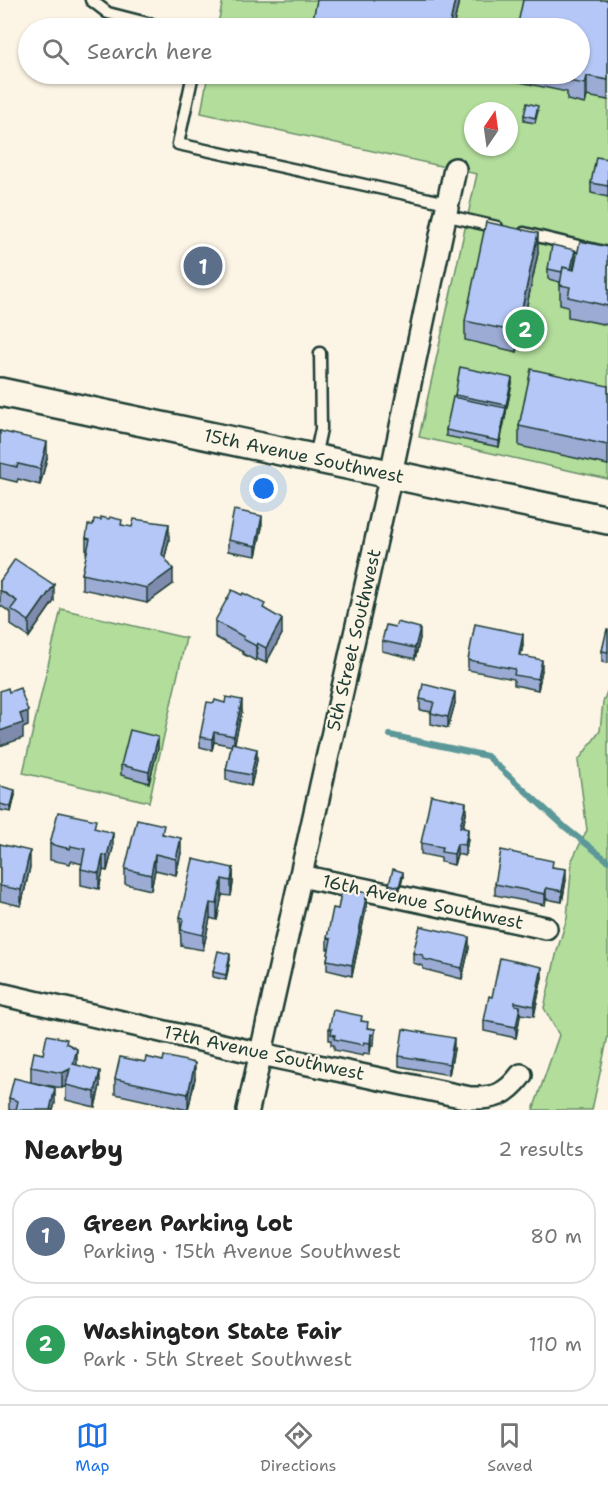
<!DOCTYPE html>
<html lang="en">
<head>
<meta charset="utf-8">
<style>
	:root { --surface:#fff; --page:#f2f2f2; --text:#222; --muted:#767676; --line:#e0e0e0; --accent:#1a73e8 }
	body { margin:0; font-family:"Shantell Sans",sans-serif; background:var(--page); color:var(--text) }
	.compass { position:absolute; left:464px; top:102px; width:54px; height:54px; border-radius:50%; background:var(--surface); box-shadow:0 2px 4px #0004; rotate:13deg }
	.you { position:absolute; left:264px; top:489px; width:21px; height:21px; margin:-15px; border:4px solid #fff; border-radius:50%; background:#1a73e8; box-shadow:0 0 0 9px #1a73e833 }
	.badge { display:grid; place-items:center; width:39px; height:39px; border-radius:50%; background:var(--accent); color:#fff; font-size:20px; font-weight:700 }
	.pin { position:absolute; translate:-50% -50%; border:3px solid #fff; box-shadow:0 2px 6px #0006 }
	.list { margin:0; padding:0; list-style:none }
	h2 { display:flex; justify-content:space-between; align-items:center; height:78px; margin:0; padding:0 24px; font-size:26px }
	h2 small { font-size:20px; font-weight:400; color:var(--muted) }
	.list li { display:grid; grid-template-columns:39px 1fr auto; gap:18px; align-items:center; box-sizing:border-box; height:96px; margin:0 12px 12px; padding:0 12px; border:2px solid var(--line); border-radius:24px }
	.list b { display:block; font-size:22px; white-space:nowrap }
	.list p { margin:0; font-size:20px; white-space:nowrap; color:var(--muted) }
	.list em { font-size:20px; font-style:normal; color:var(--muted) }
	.icon { flex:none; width:33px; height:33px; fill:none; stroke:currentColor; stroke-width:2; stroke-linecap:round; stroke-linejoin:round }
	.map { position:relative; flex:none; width:608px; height:1110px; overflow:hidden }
	.search { position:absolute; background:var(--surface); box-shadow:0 2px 4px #0004; left:18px; right:18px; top:18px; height:66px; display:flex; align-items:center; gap:15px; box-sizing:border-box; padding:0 21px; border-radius:33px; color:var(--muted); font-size:22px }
	.sheet { height:294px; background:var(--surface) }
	nav { display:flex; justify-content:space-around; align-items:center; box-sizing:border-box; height:84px; border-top:2px solid var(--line); background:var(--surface); font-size:16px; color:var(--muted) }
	nav a { display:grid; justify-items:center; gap:3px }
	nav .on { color:var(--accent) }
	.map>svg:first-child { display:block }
</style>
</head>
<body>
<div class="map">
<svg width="608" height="1110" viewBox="0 0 608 1110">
	<rect width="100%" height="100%" fill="#fcf5e5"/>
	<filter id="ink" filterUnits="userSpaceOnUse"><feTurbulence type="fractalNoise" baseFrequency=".0167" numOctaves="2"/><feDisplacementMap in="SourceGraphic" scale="12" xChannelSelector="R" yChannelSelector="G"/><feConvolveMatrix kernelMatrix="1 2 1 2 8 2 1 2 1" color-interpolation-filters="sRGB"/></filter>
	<g filter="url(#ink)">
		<g fill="#b2dd9b" stroke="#688d68" stroke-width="1.5" fill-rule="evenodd">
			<path d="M223,0H608V479L419,437L477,174L201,113L208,74H580V28H217ZM473,111H509V147H473Z"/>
			<polygon points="61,609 186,638 149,802 23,773"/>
			<polygon points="608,689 608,1036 592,1110 533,1110 559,1035 544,1008 557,951 567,918 572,860 587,830 578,761 600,731 603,702"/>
		</g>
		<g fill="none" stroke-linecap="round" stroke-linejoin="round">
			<polyline stroke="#5c9899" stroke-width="6" points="390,735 487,756 566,828 608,861"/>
			<defs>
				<g id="service">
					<polyline points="91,0 108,13 155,25 158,28"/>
					<polyline points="193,74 178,144 447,203"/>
					<polyline points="444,215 497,227"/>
					<polyline points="524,233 608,253"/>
					<polyline points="315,457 321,429 320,353"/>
				</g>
				<g id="minor">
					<polyline points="301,876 546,928"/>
					<path d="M0,994L261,1054L470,1098C494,1099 506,1095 521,1075"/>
					<polyline points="248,1110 391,474 455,169"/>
				</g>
				<polyline id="tertiary" points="0,392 608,520"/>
			</defs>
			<use href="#service" stroke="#1f3d34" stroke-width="15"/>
			<use href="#minor" stroke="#1f3d34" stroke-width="26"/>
			<use href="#tertiary" stroke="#1f3d34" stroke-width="32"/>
			<use href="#service" stroke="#fcf5e5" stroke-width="10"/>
			<use href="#minor" stroke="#fcf5e5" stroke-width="21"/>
			<use href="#tertiary" stroke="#fcf5e5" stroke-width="27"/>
		</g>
		<g fill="#9cabd4" stroke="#1f3d34" stroke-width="1.5">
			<polygon points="459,0 453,28 312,28 312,24"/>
			<polygon points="608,0 608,100 587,96 585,104 567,100 567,92 510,80 510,74 579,74"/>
			<polygon points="538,111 535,123 524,121 524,115"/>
			<polygon points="608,159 608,197 591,193 591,183"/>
			<polygon points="608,247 608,325 568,317 568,306 560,304 560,282 548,279 548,269 575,261"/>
			<polygon points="538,253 517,352 465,340 465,321"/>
			<polygon points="512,383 499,447 446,436 446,430 455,395"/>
			<polygon points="608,386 608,465 519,446 519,426"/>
			<polygon points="0,431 47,458 40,485 18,479 17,482 0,478"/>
			<polygon points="93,525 122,525 169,540 165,557 173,584 147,603 82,589 82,574 87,554 86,553 86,538"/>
			<polygon points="262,527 256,556 228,551 228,540"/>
			<polygon points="0,581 54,601 29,637 11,625 11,613 0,605"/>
			<polygon points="265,609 282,634 266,663 257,659 256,661 243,654 243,652 215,637 215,621"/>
			<polygon points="608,629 608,663 602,662 602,651"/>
			<polygon points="420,638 415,659 382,651 382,641"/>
			<polygon points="523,645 521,655 542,670 538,690 514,685 514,679 468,670 468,660"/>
			<polygon points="420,699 455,703 448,728 431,724 431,712 420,710"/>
			<polygon points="242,711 234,744 257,760 251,786 226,780 226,770 232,746 214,742 212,750 200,747 200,737"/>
			<polygon points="158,748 149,783 121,775 121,765"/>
			<polygon points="0,786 15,795 11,812 0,810"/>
			<polygon points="466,813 463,828 468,839 465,856 457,854 454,865 441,862 441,858 421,854 421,843"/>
			<polygon points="96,829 113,848 107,871 103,870 99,889 81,885 81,869 82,864 71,861 70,864 50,860 50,844"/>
			<polygon points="164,834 181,853 176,875 155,870 151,890 125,884 125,869"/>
			<polygon points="0,844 30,867 21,906 0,901"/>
			<polygon points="553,867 566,880 562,902 546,899 545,905 495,895 495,884"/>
			<polygon points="233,868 233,883 231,896 222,895 217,920 210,918 203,950 181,946 180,917"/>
			<polygon points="403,877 399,892 389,890 389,884"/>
			<polygon points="367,904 352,976 327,970 327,960 329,949 327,949 327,938 338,909"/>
			<polygon points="469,948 462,979 423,969 423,966 413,963 413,953"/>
			<polygon points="230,959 226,980 213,977 213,972"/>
			<polygon points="542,977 534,1016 520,1014 516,1038 484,1031 484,1021 492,997"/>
			<polygon points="362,1021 368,1028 375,1029 374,1045 371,1045 370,1054 364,1053 363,1056 334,1050 334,1045 331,1045 331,1040 329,1040 329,1029"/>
			<polygon points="67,1044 76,1065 100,1086 95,1107 66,1100 66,1086 62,1088 34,1083 55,1103 53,1110 9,1110 9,1098 31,1082 31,1067 43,1054"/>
			<polygon points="454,1049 449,1075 399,1066 399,1056"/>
			<polygon points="195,1078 188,1110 115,1094 115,1079"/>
		</g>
		<g fill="#7f8bac" stroke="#1f3d34" stroke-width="1.5">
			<polygon points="455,0 459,0 453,28 449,28"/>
			<polygon points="587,76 587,96 585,104 585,84"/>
			<polygon points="538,233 538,253 517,352 517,332"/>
			<polygon points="575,250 575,261 570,284 570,273"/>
			<polygon points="512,378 512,383 506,411 506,405"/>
			<polygon points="506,408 506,414 499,447 499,441"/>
			<polygon points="47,442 47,458 40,485 40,469"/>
			<polygon points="262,516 262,527 256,556 256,546"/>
			<polygon points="169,524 169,540 162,569 162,554"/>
			<polygon points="173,569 173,584 147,603 147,588"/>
			<polygon points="54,585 54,601 29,637 29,621"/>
			<polygon points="282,619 282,634 266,663 266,648"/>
			<polygon points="420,628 420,638 415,659 415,648"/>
			<polygon points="523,634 523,645 519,666 519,655"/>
			<polygon points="257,643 257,659 256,661 256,646"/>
			<polygon points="542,660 542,670 538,690 538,679"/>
			<polygon points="455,692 455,703 448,728 448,717"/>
			<polygon points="242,700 242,711 234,747 234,736"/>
			<polygon points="28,711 28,726 23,728 23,738 0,746 0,731 20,714"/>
			<polygon points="214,732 214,742 212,750 212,739"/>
			<polygon points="158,737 158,748 149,783 149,772"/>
			<polygon points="257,749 257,760 251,786 251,775"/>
			<polygon points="15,790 15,795 11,812 11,807"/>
			<polygon points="466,802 466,813 460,838 460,827"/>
			<polygon points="468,829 468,839 465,856 465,845"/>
			<polygon points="113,833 113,848 107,871 107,856"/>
			<polygon points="181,838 181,853 176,875 176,859"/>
			<polygon points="457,844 457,854 454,865 454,854"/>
			<polygon points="30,851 30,867 21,906 21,890"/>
			<polygon points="155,854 155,870 151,890 151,875"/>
			<polygon points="103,855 103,870 99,889 99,873"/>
			<polygon points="233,868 233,883 231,896 231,881"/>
			<polygon points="566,869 566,880 562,902 562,891"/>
			<polygon points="403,872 403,877 399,892 399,887"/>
			<polygon points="222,879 222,895 217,920 217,904"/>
			<polygon points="546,888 546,899 545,905 545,894"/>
			<polygon points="367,893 367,904 352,976 352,965"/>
			<polygon points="210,903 210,918 203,950 203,935"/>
			<polygon points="469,937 469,948 462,979 462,968"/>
			<polygon points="230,954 230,959 226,980 226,975"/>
			<polygon points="542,967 542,977 534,1016 534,1006"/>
			<polygon points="520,1006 520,1017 516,1038 516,1027"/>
			<polygon points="371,1034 371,1045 370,1054 370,1043"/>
			<polygon points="454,1038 454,1049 449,1075 449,1064"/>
			<polygon points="77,1049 77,1064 73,1080 73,1064"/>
			<polygon points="195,1063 195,1078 188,1110 188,1094"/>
			<polygon points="70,1069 66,1086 62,1088 62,1073"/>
			<polygon points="100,1071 100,1086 95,1107 95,1092"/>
			<polygon points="55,1088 55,1103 53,1110 50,1110"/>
		</g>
		<g fill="#b5c7f6" stroke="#1f3d34" stroke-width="1.5">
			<polygon points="317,0 455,0 449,28 336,28 312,24"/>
			<polygon points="523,0 608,0 608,80 587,76 585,84 567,81 569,74 579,74 579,28 517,28"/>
			<polygon points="527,103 538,106 535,118 524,115"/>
			<polygon points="596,157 608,159 608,186 591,183"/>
			<polygon points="486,222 538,233 517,332 465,321"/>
			<polygon points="580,241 608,247 608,306 568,297 570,287 560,285 563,267 574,270"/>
			<polygon points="552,245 575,250 571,269 563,267 562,272 548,269"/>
			<polygon points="460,367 512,378 506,405 455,395"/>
			<polygon points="531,369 608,386 608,445 519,426"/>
			<polygon points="453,397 506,408 499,441 446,430"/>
			<polygon points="0,431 47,442 40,469 18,464 17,467 0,463"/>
			<polygon points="234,510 262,516 256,546 228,540"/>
			<polygon points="101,517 109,519 110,517 122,520 121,525 132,527 134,519 169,524 162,554 173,569 147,588 82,574 90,539 86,538 88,525 93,525 94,519 101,520"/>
			<polygon points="15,559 54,585 29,621 11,609 17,601 0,590 0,581"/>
			<polygon points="232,590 242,595 243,593 265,604 263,608 282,619 266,648 257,643 256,646 243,639 244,637 215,621"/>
			<polygon points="397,622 420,628 415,648 382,641 386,625 395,627"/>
			<polygon points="475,624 523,634 519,655 542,660 538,679 514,675 515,669 468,660"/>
			<polygon points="607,629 608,629 608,652 602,651"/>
			<polygon points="423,684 455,692 448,717 431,713 434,702 420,699"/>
			<polygon points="8,688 9,692 20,688 28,711 20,714 23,723 0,731 0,691"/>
			<polygon points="226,697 242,700 234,736 214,732 212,739 200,737 207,702 214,703 215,700 225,703"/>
			<polygon points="130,730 158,737 149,772 121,765"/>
			<polygon points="232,743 257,749 251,775 226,770"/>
			<polygon points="0,786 15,790 11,807 0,804"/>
			<polygon points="431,795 466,802 460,827 468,829 465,845 457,844 454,854 441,852 442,847 421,843"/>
			<polygon points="58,812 96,820 94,828 113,833 107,856 103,855 99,873 81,869 85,849 71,846 70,849 50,844"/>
			<polygon points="137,819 164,825 162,834 181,838 176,859 155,854 151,875 125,869"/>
			<polygon points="0,844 30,851 21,890 0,886"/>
			<polygon points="501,850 553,861 552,867 566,869 562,891 546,888 545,894 495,884"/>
			<polygon points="193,859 233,868 231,881 222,879 217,904 210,903 203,935 181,930 183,918 180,917"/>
			<polygon points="393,869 403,872 399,887 389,884"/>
			<polygon points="342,888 367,893 352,965 327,960 331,939 327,938 333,908 338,909"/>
			<polygon points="420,926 469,937 462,968 423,959 423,955 413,953"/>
			<polygon points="218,951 230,954 226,975 213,972"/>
			<polygon points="500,958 542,967 534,1006 515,1002 515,1005 520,1006 516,1027 484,1021 489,996 492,997"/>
			<polygon points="333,1010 362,1016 361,1021 368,1022 367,1028 375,1029 374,1035 371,1034 370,1043 364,1042 363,1045 334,1039 335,1035 331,1034 332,1029 329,1029"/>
			<polygon points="403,1029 454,1038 449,1064 399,1056"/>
			<polygon points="47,1035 67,1039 66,1043 77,1049 73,1064 100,1071 95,1092 66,1085 70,1069 62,1073 31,1067 34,1052 43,1054"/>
			<polygon points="164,1056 195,1063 188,1094 115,1079 120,1057 145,1062 146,1057 163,1061"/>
			<polygon points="14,1078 55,1088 50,1110 16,1110 18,1101 9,1098"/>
		</g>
	</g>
	<g text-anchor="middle" stroke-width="4.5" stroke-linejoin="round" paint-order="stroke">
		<g font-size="18" fill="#1f3d34" stroke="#fcf5e5">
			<text transform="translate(304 456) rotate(12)" y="6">15th Avenue Southwest</text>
			<text transform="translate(354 640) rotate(-77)" y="6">5th Street Southwest</text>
			<text transform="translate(423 902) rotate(12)" y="6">16th Avenue Southwest</text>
			<text transform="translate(264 1053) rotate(12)" y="6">17th Avenue Southwest</text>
		</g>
	</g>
</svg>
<svg class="compass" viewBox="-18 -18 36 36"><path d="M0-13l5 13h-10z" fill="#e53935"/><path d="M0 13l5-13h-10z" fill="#767676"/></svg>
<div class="you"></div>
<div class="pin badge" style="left:203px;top:266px;background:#5c6f8a">1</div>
<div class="pin badge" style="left:525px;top:329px;background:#2e9e5b">2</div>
<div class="search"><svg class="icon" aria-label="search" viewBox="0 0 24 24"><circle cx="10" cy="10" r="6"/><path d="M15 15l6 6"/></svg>Search here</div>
</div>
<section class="sheet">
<h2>Nearby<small>2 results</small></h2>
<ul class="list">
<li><span class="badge" style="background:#5c6f8a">1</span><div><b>Green Parking Lot</b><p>Parking · 15th Avenue Southwest</p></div><em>80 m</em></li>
<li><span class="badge" style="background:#2e9e5b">2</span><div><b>Washington State Fair</b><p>Park · 5th Street Southwest</p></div><em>110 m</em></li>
</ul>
</section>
<nav>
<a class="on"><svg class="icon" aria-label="map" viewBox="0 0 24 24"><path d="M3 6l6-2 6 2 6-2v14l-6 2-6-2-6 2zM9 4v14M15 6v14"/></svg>Map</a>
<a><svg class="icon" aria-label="directions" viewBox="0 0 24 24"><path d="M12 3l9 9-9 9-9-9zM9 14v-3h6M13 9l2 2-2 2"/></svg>Directions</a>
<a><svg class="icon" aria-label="saved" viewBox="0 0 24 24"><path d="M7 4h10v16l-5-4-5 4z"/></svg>Saved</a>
</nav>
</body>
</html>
